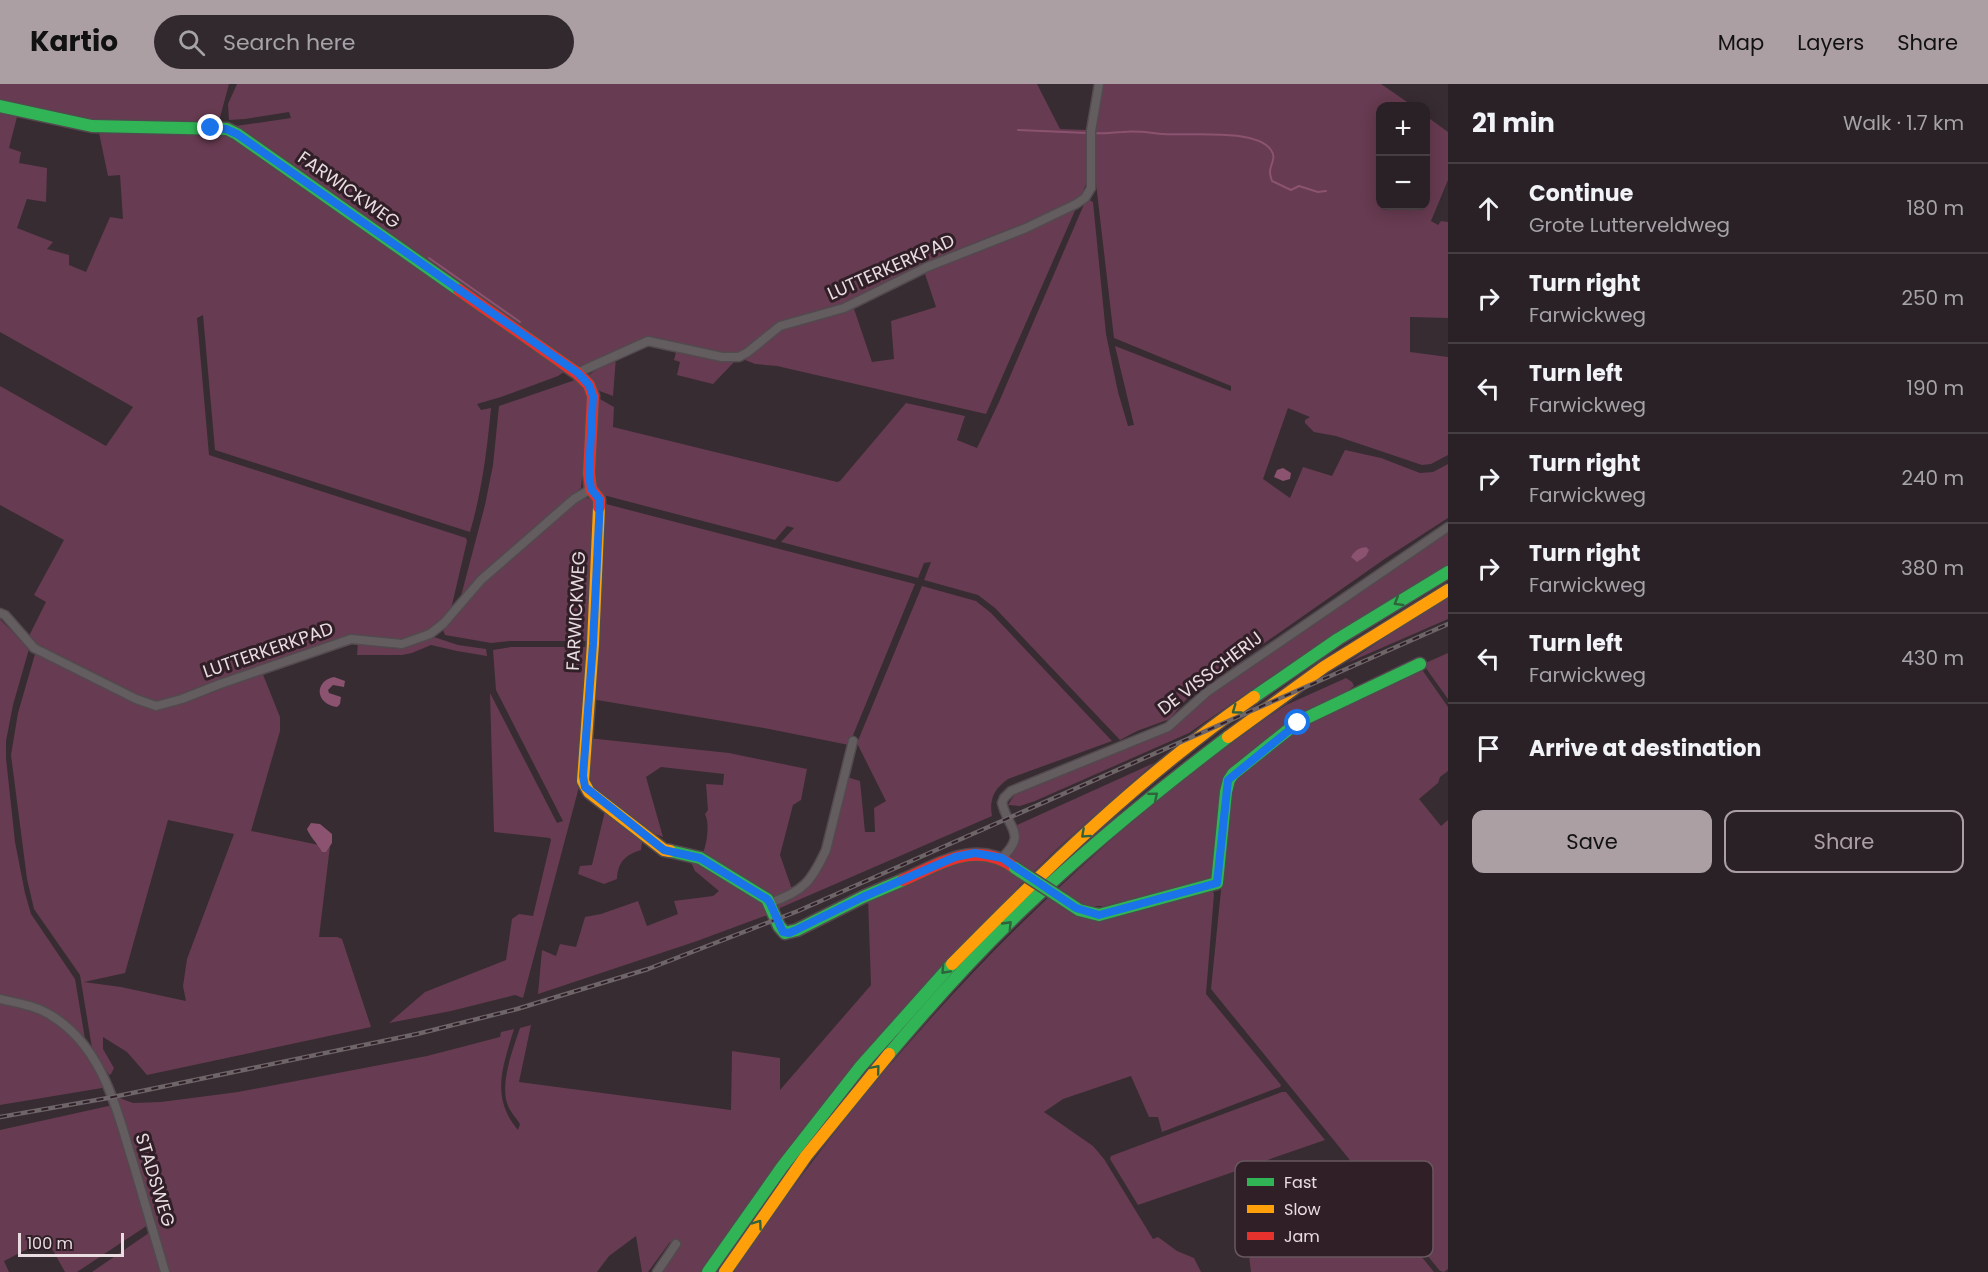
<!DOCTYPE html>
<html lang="en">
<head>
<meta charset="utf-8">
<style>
	:root { --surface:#292125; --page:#31292d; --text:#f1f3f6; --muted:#a5a3a7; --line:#453e42; --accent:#ab9fa4 }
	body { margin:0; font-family:Poppins,sans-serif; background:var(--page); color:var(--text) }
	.controls { position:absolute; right:18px; top:18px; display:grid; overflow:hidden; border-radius:12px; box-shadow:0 3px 15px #0003 }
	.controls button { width:54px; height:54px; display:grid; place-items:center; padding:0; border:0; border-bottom:2px solid var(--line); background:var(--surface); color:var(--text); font:30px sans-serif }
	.scale { position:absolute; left:18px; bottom:15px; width:106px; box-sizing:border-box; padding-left:6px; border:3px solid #e9dde2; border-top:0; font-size:16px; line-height:21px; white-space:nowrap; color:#e9dde2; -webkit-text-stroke:4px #301f27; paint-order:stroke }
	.stop { position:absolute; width:18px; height:18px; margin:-14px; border:4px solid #1a73e8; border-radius:50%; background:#fff }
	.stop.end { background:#1a73e8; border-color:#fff; box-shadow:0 2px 6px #0008 }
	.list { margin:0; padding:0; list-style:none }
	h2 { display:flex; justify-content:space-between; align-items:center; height:78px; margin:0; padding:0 24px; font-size:26px }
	h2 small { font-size:20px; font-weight:400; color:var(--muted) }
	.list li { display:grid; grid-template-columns:39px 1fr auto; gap:18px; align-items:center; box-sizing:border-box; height:90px; padding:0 24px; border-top:2px solid var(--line) }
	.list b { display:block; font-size:22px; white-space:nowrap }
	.list p { margin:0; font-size:20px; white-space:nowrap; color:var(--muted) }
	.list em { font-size:20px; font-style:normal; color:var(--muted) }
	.actions { display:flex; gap:12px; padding:18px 24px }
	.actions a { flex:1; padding:14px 0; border:2px solid var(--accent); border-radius:12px; text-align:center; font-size:21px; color:var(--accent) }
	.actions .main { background:var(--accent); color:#111 }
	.icon { flex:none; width:33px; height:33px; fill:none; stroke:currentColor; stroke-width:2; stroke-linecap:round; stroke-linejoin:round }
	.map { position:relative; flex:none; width:1448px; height:1188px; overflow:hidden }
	header { display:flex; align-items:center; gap:36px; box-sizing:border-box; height:84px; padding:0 30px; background:var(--accent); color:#111 }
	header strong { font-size:28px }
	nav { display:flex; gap:33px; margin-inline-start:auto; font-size:21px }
	.search { width:420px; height:54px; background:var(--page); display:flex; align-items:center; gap:15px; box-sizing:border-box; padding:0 21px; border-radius:33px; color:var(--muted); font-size:22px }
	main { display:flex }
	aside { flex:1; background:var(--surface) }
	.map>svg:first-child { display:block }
</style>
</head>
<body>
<header>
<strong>Kartio</strong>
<div class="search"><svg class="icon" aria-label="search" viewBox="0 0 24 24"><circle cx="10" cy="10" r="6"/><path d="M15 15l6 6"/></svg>Search here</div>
<nav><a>Map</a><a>Layers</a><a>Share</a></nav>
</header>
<main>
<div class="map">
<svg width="1448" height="1188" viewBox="0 0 1448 1188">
	<rect width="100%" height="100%" fill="#372c31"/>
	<g fill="#673b51" fill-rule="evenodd">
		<polygon points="0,0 229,0 219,37 216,39 112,39 0,19"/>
		<polygon points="237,0 1037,0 1060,45 1089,46 1090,90 1081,112 1035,135 926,178 838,222 778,239 743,268 733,271 654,253 638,256 579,286 236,42 291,34 289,28 245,35 229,36 228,20"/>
		<polygon points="1104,0 1381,0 1413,22 1380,22 1380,122 1426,122 1426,32 1448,48 1448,96 1431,137 1438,141 1441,137 1448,138 1448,234 1410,233 1410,268 1448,273 1448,371 1431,380 1422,381 1336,352 1314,348 1305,339 1305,336 1310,333 1288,324 1263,395 1290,414 1303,383 1332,392 1345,366 1381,374 1420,389 1433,388 1448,380 1448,434 1386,474 1189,612 1170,635 1137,647 1120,656 995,524 978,511 924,496 931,478 924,479 918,494 781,458 794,444 787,442 775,456 588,407 598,314 614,323 613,343 837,398 840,397 906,319 965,332 957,356 977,364 999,318 1085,118 1089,116 1093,118 1106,250 1118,308 1128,342 1134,341 1115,262 1231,307 1231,302 1114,254 1095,91 1094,55"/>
		<path d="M0,25L18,29L9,64L21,68L19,79L47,84L46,118L27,115L17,144L53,158L47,165L69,171V181L86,188L110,133L123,135L120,91L108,92L98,44L226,47L564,282V288L558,292L501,313L477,320L481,326L491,324C487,366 482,407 470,448L215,366L203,231L197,234L209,371L466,454L467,457L451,525L434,544L413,553L400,555L390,556L361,553L177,615L156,620L38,563L28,554L46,518L34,511L64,456L0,421V302L106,362L133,323L0,248Z"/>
		<polygon points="1077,122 986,330 777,282 755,280 745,276 778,247 853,222 872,278 894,275 891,237 936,223 924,187"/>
		<polygon points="677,264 734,278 713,300 677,291 680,278 674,276"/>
		<polygon points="616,273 613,312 597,306 587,292"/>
		<polygon points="578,295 589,313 581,404 485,487 461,512 485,421 493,381 499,322"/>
		<polygon points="582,413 598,416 589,557 511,557 491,559 445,551 443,546 476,506"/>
		<polygon points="606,420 915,500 849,661 764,644 591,615"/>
		<polygon points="1448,446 1448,481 1295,576 1189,649 1035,717 1020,722 1008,721 1017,707 1170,645 1205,613"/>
		<path d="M922,502L976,517L991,529L1112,657L1008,695C994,705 989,715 992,732L780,824L778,830L775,822L810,800L847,693L860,697L865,748H875L874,724L886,717L857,659Z"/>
		<polygon points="1448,514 1448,535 1347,579 1405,540"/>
		<polygon points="0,535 29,565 13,621 6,657 6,674 15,758 25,809 31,830 75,895 85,955 26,918 0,911"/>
		<path d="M431,552L458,561L486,565L487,572L457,567L431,561L412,569L402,571H357L358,559C391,563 400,572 431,552Z"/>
		<polygon points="511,563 589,563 579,703 523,914 515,911 451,927 389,939 425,908 506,876 512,835 519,830 533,832 551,756 550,754 494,748 490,609 557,739 563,737 496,606 493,566"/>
		<polygon points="1448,569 1448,615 1423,580"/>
		<path d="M35,570L156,626C193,619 227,602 262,588L280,633V647L251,747L319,761L321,766L330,762L319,853H337L342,855L371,943L147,991L127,968L103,953V965L114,984L111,990L109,991L92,964L80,891L34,825L27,795L11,671L18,629ZM168,736L234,750L187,875L183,902L186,917L121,903L84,898L125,889Z"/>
		<polygon points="1416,585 1423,587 1448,623 1448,687 1440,693 1438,699 1419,715 1441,742 1448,736 1448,1185 1444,1188 1440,1187 1211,905 1232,697 1302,638"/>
		<path d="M1346,594L1352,598L1354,602L1342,611L1302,629L1229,689L1216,794L1104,822H1085L1086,832L1212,805L1214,810L1206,910L1281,1001L1280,1003L1162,1048L1158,1033H1149L1131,992L1063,1015L1044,1028L1093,1062L1104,1075L1153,1155L1158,1153L1177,1167L1194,1174L1201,1188H734C849,1015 987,860 1146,726C1185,693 1227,663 1268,633L1286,621Z"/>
		<path d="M588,654L729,669L807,685L801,716L793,721L780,771L793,808L774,816L703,769C707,759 710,740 705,730L708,726L706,700L723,701L724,690L661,683L646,693L663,753L650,748L585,699Z"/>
		<path d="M1154,679L1059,763L1020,801L702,1188H660L677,1162L670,1158L648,1188H642L636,1152L609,1172L597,1188H168L117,1013L133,1019L161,1018L238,1008L427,972L500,953L501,948L514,945C503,982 490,1013 518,1046L520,1040C517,1035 512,1030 509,1024C498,1003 513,965 520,944L531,941L519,998L731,1026L732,967L780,974V1006L871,901L868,814L965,774L992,776L1019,793L1010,775C1015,759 1021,760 1015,742Z"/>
		<path d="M606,723L643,751L641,766C625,771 618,778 617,795L604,800L578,790L580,782L592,781Z"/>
		<polygon points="686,768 766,818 773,833 765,832 697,857 538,910 542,866 556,872 560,860 576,863 585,833 601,830 638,817 647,842 678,830 674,817 713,812 719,807 695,787"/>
		<path d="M0,915C28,923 58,934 77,956C89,970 98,988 108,1003L0,1021Z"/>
		<polygon points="1282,1008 1286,1008 1325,1056 1138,1121 1110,1075 1111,1072"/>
		<polygon points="113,1021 148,1141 77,1188 65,1188 50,1161 45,1156 4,1177 9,1188 0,1188 0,1046"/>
		<polygon points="1367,1106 1434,1188 1251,1188 1247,1155 1323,1128"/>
		<polygon points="150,1148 162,1188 92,1188 143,1153"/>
	</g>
	<g fill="#8b536f">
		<polygon points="1283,384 1291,389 1290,395 1283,397 1274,393 1277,386"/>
		<path d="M1366,463L1369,466L1366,472L1357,478L1351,473C1355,466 1359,464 1366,463Z"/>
		<path d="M334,593L345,597L344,603L333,601L328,606L329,609L341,613L340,620L337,623C315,620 314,597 334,593Z"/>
		<path d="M311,739L320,740L332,750V759L326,768H322C318,760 310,753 307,745Z"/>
	</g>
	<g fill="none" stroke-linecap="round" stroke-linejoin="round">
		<g stroke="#8b536f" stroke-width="2">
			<polyline points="1018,46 1088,49"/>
			<path d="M1095,49C1105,50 1113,48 1123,48C1136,46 1151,49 1164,50C1189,52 1256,44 1271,66C1277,74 1270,80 1270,88C1270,91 1271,94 1272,97L1291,106L1299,102L1318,108L1326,107"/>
			<polyline points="429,174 520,238"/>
		</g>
		<defs>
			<g id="street">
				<polyline points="577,289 648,257 722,273 739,273 748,268 780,242 844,224 927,183 1026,144 1076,120 1085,114 1091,104 1091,47 1099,0"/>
				<polyline points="0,529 5,531 34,564 136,615 156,622 182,615 220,600 351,555 402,560 430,550 444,539 481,496 574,415 591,405"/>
				<path d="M1002,774C1027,749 1009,747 1002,719L1004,714L1011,707L1168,643L1207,608L1448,443"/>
				<path d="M770,819C804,807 811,798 826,766L853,657"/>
				<path d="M0,915C18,919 37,922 52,932C104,964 117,1028 134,1082C144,1117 155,1153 165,1188"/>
				<polyline points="657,1188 676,1160"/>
			</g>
			<g id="fast">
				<polyline points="0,22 92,42 227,45 237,50 459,206"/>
				<polyline points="1254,613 1338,555 1448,488"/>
				<polyline points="670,767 700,774 767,815 779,842 785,849 797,846 863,813 903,796"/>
				<polyline points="1064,816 1079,826 1099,831 1217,799 1226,708 1229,696 1233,690 1298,638 1420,580"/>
				<path d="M889,970C931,920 975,871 1022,826C1087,764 1157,707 1228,653"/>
				<polyline points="708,1188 782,1083 861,982 952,880"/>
			</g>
			<g id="slow">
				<polyline points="599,423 593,560 583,697 589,708 664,766 670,767"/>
				<polyline points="1228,653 1324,583 1448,506"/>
				<path d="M952,880C1046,784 1143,690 1254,613"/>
				<polyline points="725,1188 806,1072 889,970"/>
			</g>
			<g id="jam">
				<polyline points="459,206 577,289 589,301 593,312 589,389 591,405 599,415 599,423"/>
				<path d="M903,796C941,780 977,755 1015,784"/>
			</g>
		</defs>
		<use href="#street" stroke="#524a4e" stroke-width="11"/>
		<use href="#fast" stroke="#524a4e" stroke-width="15"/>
		<use href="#slow" stroke="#524a4e" stroke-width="15"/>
		<use href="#jam" stroke="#524a4e" stroke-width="15"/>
		<use href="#street" stroke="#645d60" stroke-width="8"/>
		<use href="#fast" stroke="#30b455" stroke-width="12"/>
		<use href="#slow" stroke="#ff9f0a" stroke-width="12"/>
		<use href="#jam" stroke="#e5322d" stroke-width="12"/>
		<defs>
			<polyline id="rail" points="0,1033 108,1014 417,950 517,925 648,885 798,827 1448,540"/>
		</defs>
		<use href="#rail" stroke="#6d6568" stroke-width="4.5"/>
		<use href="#rail" stroke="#301f27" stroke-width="2" stroke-dasharray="7" stroke-linecap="butt"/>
		<defs>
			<polyline id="fast-bridge" points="1015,784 1064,816"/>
		</defs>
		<use href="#fast-bridge" stroke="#524a4e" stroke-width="15" stroke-linecap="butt"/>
		<use href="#fast-bridge" stroke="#30b455" stroke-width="12"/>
	</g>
	<defs><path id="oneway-chevron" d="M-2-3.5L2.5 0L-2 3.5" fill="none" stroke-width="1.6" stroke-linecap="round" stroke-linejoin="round" transform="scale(1.5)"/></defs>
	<g stroke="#30623c">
		<use href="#oneway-chevron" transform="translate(1398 518) rotate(149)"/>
		<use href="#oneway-chevron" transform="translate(1236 626) rotate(144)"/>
		<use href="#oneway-chevron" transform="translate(1154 712) rotate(-40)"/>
		<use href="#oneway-chevron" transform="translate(1085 750) rotate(138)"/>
		<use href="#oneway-chevron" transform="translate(1008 841) rotate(-46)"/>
		<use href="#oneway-chevron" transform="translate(945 886) rotate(133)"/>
		<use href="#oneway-chevron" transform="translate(876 985) rotate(-50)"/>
		<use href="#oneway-chevron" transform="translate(758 1140) rotate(-55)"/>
	</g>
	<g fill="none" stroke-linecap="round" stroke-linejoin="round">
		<polyline stroke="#1a73e8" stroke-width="8" points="211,44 226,45 237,50 578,289 589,301 593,312 589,388 591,405 600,416 593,560 583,692 585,703 664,766 700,774 767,815 770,819 783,848 789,849 796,846 863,813 955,773 975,769 1002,774 1076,824 1099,831 1217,799 1228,696 1298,639"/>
	</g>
	<g text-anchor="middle" stroke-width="6" stroke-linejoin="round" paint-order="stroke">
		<g font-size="18" fill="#e9dde2" stroke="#301f27">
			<text transform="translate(349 106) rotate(35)" y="6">FARWICKWEG</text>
			<text transform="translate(891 183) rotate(-24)" y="6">LUTTERKERKPAD</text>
			<text transform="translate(576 527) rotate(-87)" y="6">FARWICKWEG</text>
			<text transform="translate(268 566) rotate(-19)" y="6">LUTTERKERKPAD</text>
			<text transform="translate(1210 589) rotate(-37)" y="6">DE VISSCHERIJ</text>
			<text transform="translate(155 1096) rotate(73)" y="6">STADSWEG</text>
		</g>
	</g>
	<rect x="1235" y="1077" width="198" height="96" rx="9" fill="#301f27" stroke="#68585f" stroke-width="1.5"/>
	<rect x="1247" y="1094" width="27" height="8" fill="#30b455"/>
	<rect x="1247" y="1121" width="27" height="8" fill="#ff9f0a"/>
	<rect x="1247" y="1148" width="27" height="8" fill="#e5322d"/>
	<g font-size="16" fill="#e9dde2">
		<text x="1284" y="1104">Fast</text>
		<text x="1284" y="1131">Slow</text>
		<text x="1284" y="1158">Jam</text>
	</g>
</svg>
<div class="controls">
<button>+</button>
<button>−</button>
</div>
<div class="scale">100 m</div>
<div class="stop" style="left:1298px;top:639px"></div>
<div class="stop end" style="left:211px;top:44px"></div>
</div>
<aside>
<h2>21 min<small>Walk · 1.7 km</small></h2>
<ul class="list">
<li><svg class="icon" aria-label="ahead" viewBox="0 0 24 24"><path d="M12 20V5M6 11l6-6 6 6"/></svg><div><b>Continue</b><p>Grote Lutterveldweg</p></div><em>180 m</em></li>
<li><svg class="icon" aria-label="right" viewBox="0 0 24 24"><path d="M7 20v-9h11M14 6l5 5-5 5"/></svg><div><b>Turn right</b><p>Farwickweg</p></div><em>250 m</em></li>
<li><svg class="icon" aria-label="left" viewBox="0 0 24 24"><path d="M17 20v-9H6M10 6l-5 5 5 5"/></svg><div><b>Turn left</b><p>Farwickweg</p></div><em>190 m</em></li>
<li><svg class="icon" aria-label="right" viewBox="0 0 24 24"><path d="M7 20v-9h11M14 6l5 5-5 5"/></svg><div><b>Turn right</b><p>Farwickweg</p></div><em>240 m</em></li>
<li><svg class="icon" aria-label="right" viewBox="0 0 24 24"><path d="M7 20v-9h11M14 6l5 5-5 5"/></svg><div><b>Turn right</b><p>Farwickweg</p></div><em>380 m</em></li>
<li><svg class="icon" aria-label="left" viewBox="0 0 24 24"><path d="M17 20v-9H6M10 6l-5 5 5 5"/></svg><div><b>Turn left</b><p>Farwickweg</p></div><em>430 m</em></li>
<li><svg class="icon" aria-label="arrive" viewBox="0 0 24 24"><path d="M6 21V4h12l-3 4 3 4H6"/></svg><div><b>Arrive at destination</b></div></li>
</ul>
<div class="actions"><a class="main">Save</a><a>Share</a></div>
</aside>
</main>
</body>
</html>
